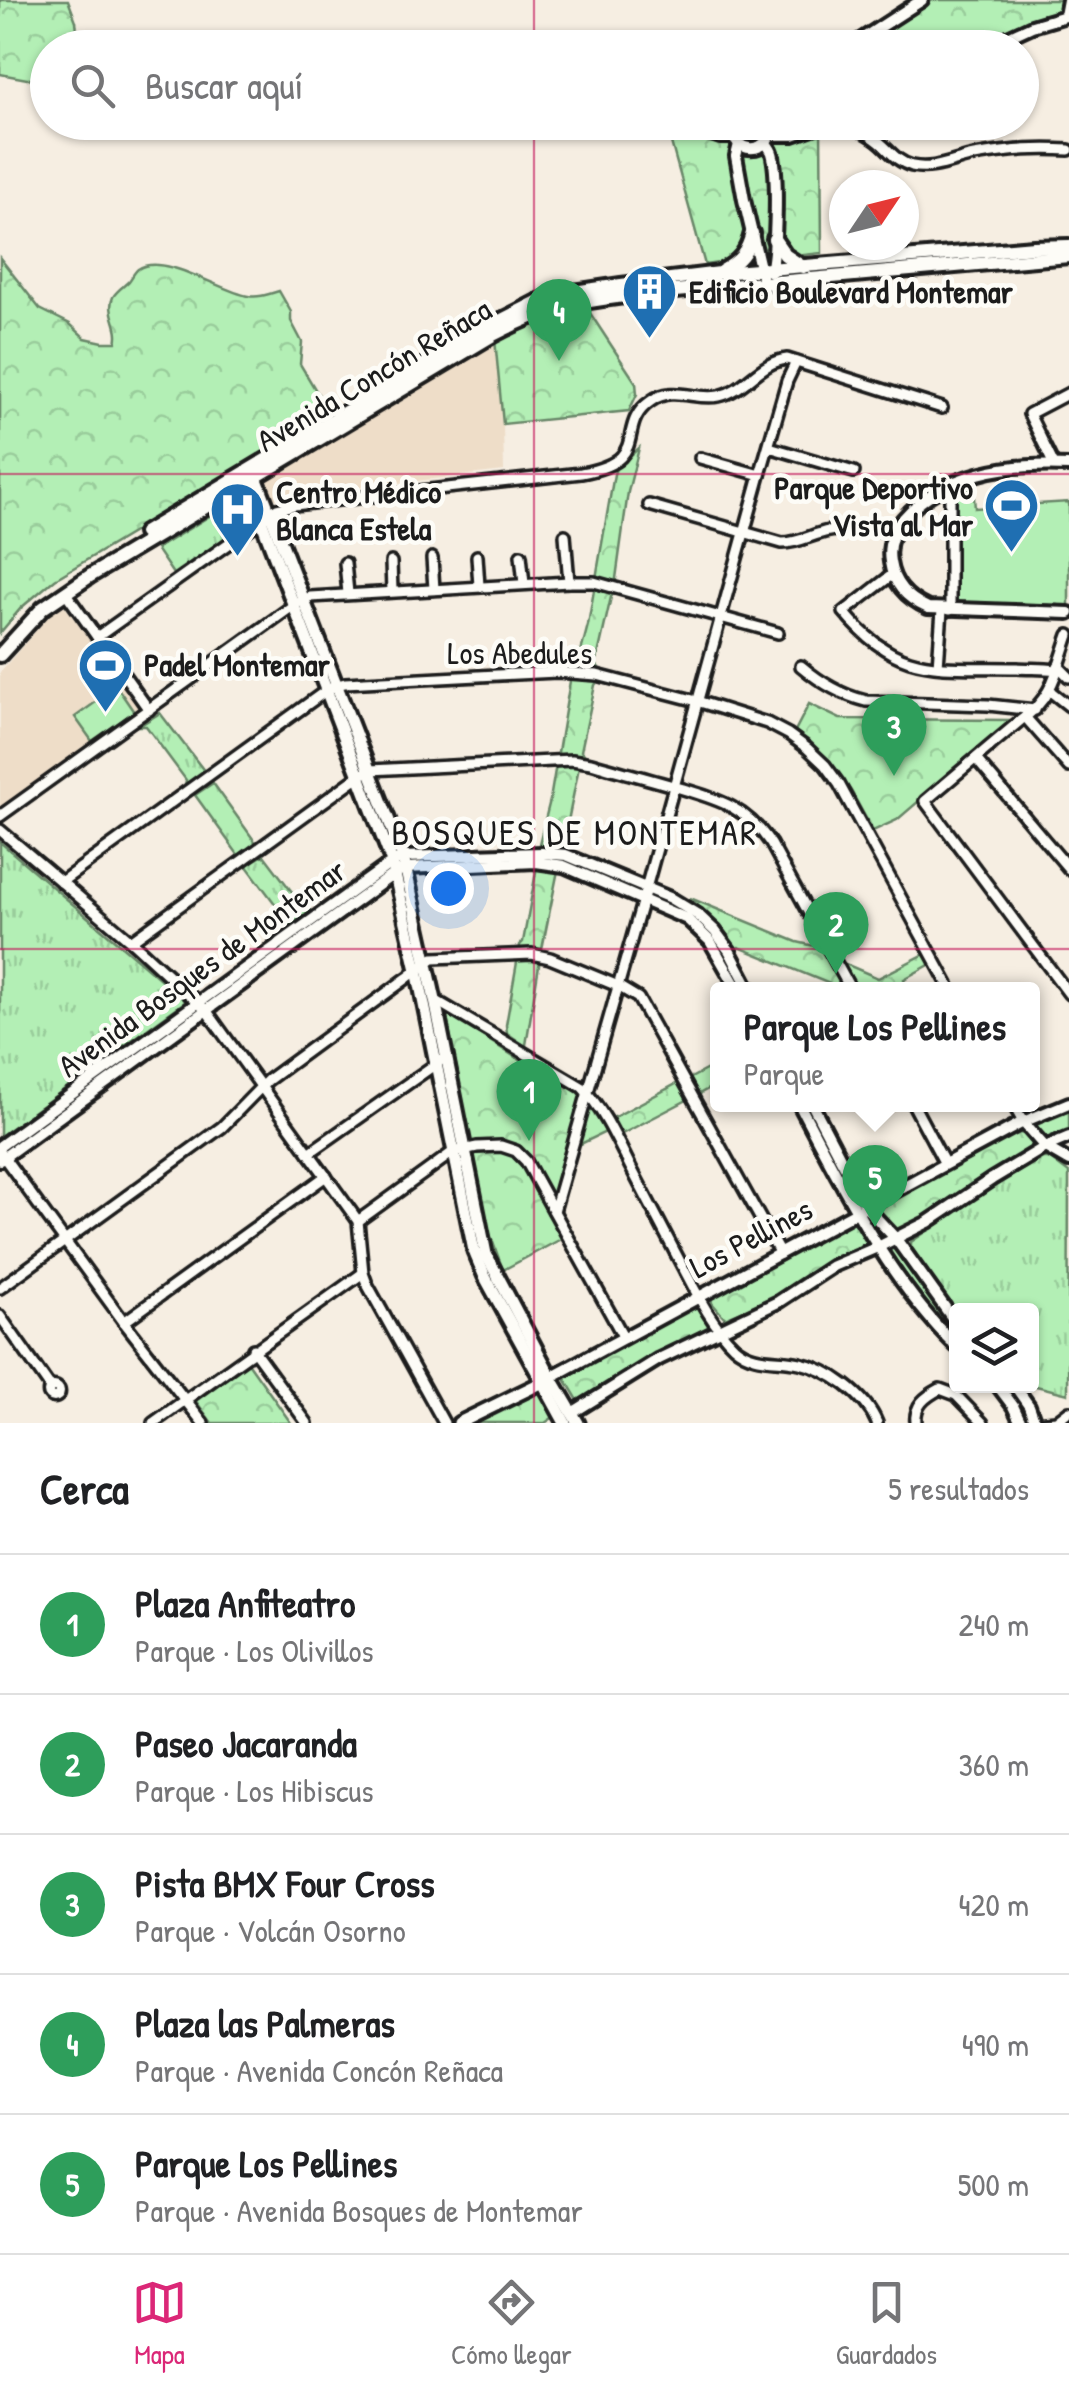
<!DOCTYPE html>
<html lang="es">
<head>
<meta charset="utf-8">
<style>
	:root { --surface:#fff; --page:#f2f2f2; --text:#202124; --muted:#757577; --line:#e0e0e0; --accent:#db2777 }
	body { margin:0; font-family:"Patrick Hand",sans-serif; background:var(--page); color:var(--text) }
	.controls { position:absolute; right:30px; bottom:30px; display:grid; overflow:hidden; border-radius:10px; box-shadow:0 2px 8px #0004 }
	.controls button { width:90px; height:90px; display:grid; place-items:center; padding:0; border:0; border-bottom:2px solid var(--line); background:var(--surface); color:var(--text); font:50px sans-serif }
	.compass { position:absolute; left:829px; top:170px; width:90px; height:90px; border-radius:50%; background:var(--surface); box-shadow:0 2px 8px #0004; rotate:55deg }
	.you { position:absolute; left:448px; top:888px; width:35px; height:35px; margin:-25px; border:8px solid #fff; border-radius:50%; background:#1a73e8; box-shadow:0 0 0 15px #1a73e833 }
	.badge { display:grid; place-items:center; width:65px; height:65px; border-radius:50%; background:var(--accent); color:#fff; font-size:32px; font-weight:700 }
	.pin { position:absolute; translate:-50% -82px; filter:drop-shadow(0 2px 5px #0008) }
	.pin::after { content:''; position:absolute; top:52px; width:35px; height:30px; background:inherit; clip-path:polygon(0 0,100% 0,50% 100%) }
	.popup { position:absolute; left:710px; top:982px; width:330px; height:130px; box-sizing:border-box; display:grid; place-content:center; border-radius:10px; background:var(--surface); filter:drop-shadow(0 2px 8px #0005); font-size:32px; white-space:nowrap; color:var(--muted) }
	.popup b { font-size:38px; color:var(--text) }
	.popup::after { content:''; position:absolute; left:50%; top:100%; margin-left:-20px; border:20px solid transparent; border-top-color:var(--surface) }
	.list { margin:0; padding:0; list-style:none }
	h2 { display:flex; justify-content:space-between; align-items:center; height:130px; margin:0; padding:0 40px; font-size:42px }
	h2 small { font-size:32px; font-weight:400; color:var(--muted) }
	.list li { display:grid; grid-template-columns:65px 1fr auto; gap:30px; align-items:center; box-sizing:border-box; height:140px; padding:0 40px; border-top:2px solid var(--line) }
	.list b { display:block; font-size:38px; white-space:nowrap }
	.list p { margin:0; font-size:32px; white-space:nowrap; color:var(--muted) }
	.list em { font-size:32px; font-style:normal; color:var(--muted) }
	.icon { flex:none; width:55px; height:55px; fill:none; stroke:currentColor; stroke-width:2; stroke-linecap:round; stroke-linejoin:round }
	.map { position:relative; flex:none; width:1069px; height:1423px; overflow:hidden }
	.search { position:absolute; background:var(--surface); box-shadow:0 2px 8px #0004; left:30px; right:30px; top:30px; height:110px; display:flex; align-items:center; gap:25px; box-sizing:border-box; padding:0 35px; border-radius:55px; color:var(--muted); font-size:38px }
	.sheet { height:830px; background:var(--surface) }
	nav { display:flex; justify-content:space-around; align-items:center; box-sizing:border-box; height:140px; border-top:2px solid var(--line); background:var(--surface); font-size:28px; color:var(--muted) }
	nav a { display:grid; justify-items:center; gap:5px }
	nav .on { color:var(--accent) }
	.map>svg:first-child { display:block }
</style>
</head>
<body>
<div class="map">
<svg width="1069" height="1423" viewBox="0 0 1069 1423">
	<defs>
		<pattern id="grass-tufts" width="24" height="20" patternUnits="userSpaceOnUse" patternTransform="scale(2.5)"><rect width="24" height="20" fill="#b3efb5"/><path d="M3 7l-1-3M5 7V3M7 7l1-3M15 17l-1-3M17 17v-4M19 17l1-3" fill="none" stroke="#99cc9b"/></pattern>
		<pattern id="park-crowns" width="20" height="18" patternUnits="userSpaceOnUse" patternTransform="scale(2.5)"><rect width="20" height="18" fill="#b3efb5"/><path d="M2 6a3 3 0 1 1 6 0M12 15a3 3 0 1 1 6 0" fill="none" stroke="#99cc9b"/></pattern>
	</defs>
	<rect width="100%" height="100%" fill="#f6eee2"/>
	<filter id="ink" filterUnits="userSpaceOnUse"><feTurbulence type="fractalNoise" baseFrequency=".01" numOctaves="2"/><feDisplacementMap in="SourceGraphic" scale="20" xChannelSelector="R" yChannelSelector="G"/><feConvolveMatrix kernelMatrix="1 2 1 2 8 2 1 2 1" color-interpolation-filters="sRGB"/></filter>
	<g filter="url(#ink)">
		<g fill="#eeddc8">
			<polygon points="495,339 503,424 504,471 326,491 274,499 266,477"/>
			<polygon points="65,606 140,710 0,812 0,672 55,609"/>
		</g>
		<g fill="url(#grass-tufts)" stroke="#688668" stroke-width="2.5">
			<polygon points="237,499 251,508 254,519 173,574 156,549"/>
			<polygon points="160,713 205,772 185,785 186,780 146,726 139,726"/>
			<polygon points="213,783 256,843 239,856 195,795"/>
			<polygon points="0,842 186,1001 0,1136"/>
			<polygon points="264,855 305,909 312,911 291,925 246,865"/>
			<polygon points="380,876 383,878 0,1155 0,1151"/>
			<polygon points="1043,1158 1049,1158 1069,1173 1068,1394 1032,1385 1032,1310 956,1310 956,1313 911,1247 911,1242 992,1187"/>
			<polygon points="895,1247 916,1274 943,1317 942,1320 938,1322 888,1252"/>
		</g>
		<g fill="url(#park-crowns)" stroke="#688668" stroke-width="2.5">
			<polygon points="0,0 68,0 76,21 79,47 48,48 47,78 27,79 0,74"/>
			<polygon points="933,0 1069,0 1069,8 1017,25 973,47 857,48"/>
			<polygon points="688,123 821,123 822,253 795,256 771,242 769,259 762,259 758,235 731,261 705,265 666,124 690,131"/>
			<path d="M0,258L40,309L70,324L85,338L103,342H116C121,327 106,312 113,297C116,291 124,286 129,281C132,277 135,271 138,269C164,252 222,292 248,296C259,298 269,294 279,291L291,312V321L302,342L300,364L330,414L55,579L21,608L0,633Z"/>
			<polygon points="588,310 636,383 637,394 629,411 503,424 495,339 547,315"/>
			<polygon points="639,448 628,492 614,593 611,597 596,664 599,668 599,680 595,685 581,751 585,755 579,767 540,959 526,1045 524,1045 507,1033 506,1025 520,945 523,942 536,872 533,868 550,800 571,675 577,667 588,625 614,474 616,468"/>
			<polygon points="809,704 840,719 1013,720 897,820 873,831 851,791 830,761 795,731"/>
			<polygon points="690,898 797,942 823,948 843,963 878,978 925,954 931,964 904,979 907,989 842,989 739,947 737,950 723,930"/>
			<polygon points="446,1013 515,1057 582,1094 596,1105 608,1131 568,1150 551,1210 561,1239 503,1270 487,1226"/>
			<polygon points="717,1064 717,1084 701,1093 699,1097 689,1079"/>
			<polygon points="678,1083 687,1100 622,1134 611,1119"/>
			<path d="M1069,1108V1131C1050,1139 1049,1142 1032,1128L1034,1122Z"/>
			<polygon points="1015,1132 1024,1134 1032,1143 1030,1152 925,1220 788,1292 725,1318 712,1303 711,1296 784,1259"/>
			<polygon points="694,1305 702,1307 709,1317 708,1327 663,1350 579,1402 564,1377"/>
			<polygon points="247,1361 291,1423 212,1423 195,1400"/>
			<polygon points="540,1387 555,1416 545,1423 468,1423 501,1409"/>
		</g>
		<g fill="#b3efb5" stroke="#688668" stroke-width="2.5">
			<polygon points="973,487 975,508 1069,502 1069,608 1057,605 955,602 956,493"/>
			<polygon points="117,687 134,712 92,741 75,717"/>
		</g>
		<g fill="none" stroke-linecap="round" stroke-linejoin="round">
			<defs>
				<g id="minor">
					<polyline points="672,122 720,138 733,138"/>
					<path d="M838,122C850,126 864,130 874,138C888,147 894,161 912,166C933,171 954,160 974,156C1006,150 1037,148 1069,150"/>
					<polyline points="875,138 875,122"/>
					<polyline points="769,447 854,472"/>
					<polyline points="700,458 760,475"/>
					<polyline points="1054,465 1029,414 1069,393"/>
					<path d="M649,505L782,543C800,543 812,534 829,531C850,527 873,529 894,532"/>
					<polyline points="565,535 569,582"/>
					<polyline points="521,555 524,584"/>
					<polyline points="477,556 479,586"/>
					<polyline points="432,558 434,589"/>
					<polyline points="391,562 392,591"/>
					<polyline points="345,563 348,593"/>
					<path d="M893,574L844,612C898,678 939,666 1017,668C1030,669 1043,668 1056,670"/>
					<polyline points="65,592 149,710"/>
					<polyline points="950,610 950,484"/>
					<path d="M1069,635C1057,669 1053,699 1021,720L925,801L1069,994"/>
					<path d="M97,637L277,509L294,505L581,473C654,460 613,427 651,401C673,385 695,401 719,396C745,391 759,362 787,359L942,408"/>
					<path d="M801,666C820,682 841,695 866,701L988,705L1035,710"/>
					<polyline points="938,666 942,610"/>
					<polyline points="1058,666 1069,677"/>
					<polyline points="1050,691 1069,706"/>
					<polyline points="1025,717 1069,767"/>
					<polyline points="976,759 1069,869"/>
					<polyline points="0,816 294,605 310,597 569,582 594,582 778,633"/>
					<polyline points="0,830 131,941 206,1010 358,1221 363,1273 367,1284 444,1423"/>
					<polyline points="61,882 327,690 337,685 345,683 557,672 597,675 697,701 767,723 788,734 807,748 825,765 839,784 951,990"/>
					<path d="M131,941L359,776L370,770L572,760L591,763C618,771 646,778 673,786C716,799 745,805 771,844L851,990"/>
					<path d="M435,1000L582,1087C603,1109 616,1138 630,1166C649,1202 668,1239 687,1275C700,1300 714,1327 734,1346C753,1363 777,1358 800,1363C829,1369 866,1395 877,1423"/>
					<polyline points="913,1104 945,1164"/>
					<polyline points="1013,1104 1023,1122"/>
					<polyline points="0,1152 124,1322 203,1423"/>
					<polyline points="309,1153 440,1061"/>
					<polyline points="554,1211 643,899 760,475 787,381 796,362"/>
					<polyline points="358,1221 453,1152 477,1147 501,1146 516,1151 526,1161 624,1338"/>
					<polyline points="0,1288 222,1127 268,1080 407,978 433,958 532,954 550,958 618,986 638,998 780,1254"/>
					<polyline points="0,1316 50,1387"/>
					<polyline points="124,1322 326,1176"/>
					<polyline points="253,1349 307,1423"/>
					<circle cx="54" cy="1392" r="5.5"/>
					<polyline points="153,1423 363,1273"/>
					<path d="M916,1423C914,1405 925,1397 940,1389L956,1395L983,1423"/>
					<polyline points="1036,1423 1056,1421 1069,1411"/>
				</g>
				<g id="tertiary">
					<polyline points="1065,16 1068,0"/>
					<polyline points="848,48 922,0"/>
					<polyline points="984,48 1032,26 1069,15"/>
					<path d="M731,122C730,157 773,157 772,122"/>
					<polyline points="771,135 793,135 830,122"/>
					<path d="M766,143C770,149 772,150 773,157C778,180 776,251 771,272"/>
					<polyline points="739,144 736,156 744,200 762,276"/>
					<path d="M1069,466C1011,463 943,472 903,519C893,531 887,545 890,562C893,584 908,599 928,608L1069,613"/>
					<path d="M799,1104C842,1186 890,1282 956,1346"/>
					<polyline points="812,1104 866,1207 896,1239 956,1323"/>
					<polyline points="1023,1122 1045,1147 1069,1161"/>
					<polyline points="0,1146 384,868 403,857 542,853 566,855 670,898 698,915 715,931 729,950 750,990"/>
					<polyline points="0,1160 395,873 406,868 536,862 564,866 687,919 710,941 738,990"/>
					<polyline points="551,1377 1023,1122 1069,1103"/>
					<polyline points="998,1386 1013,1406 1021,1423"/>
					<polyline points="1015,1386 1029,1406 1035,1423"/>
					<polyline points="572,1413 659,1359 778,1302 833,1266 880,1246 928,1222 992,1179 1045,1147 1069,1137"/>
				</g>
				<g id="secondary">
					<polyline points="252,474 256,477 260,487 403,857 435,1000 486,1254 551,1377 578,1423"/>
					<polyline points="253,499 392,862 417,970 474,1251 485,1277 565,1423"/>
					<polyline points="459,1423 545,1381"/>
				</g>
				<g id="primary">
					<polyline points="774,239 785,255 803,267"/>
					<path d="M722,271C740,261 747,253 752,233"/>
					<polyline points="231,493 245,494 256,505"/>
					<polyline points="144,533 484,329 539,301 574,292 621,285 720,273 1034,247 1069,246"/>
					<path d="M0,655L43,608L90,576L493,335C549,305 580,301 641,294L1069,256"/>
				</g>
			</defs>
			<use href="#minor" stroke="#1c1c1c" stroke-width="16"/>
			<use href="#tertiary" stroke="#1c1c1c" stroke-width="18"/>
			<use href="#secondary" stroke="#1c1c1c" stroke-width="19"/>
			<use href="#primary" stroke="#1c1c1c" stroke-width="20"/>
			<use href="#minor" stroke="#fdfcf7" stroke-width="9"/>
			<use href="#tertiary" stroke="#fdfcf7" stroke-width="10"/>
			<use href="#secondary" stroke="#fdfcf7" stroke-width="11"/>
			<use href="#primary" stroke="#fdfcf7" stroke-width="12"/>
		</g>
	</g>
	<path fill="none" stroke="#c2185b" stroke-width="2.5" stroke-opacity="0.55" d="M534,0V48M534,122V1423M0,474H1069M0,949H1069"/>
	<defs>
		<symbol id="building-pin" viewBox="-11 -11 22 30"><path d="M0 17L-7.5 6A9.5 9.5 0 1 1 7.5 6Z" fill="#1f6fb2" stroke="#fdfcf7"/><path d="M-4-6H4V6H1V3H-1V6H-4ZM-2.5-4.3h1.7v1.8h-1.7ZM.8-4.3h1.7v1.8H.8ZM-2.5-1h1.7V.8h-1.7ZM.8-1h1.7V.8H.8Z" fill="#fff"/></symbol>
		<symbol id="stadium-pin" viewBox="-11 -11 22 30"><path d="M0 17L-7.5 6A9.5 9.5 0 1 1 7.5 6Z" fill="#1f6fb2" stroke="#fdfcf7"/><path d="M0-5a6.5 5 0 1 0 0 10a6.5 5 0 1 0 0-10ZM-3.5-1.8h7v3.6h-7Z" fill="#fff"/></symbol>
		<symbol id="hospital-pin" viewBox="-11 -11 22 30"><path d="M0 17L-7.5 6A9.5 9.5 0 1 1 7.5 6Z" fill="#1f6fb2" stroke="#fdfcf7"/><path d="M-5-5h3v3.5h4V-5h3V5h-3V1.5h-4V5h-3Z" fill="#fff"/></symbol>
	</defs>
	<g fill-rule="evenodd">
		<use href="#building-pin" x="618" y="260" width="63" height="86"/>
		<use href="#stadium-pin" x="980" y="474" width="63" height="86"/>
		<use href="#hospital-pin" x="206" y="478" width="63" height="86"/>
		<use href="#stadium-pin" x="74" y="634" width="63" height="86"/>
	</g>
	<g text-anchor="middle" stroke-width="9" stroke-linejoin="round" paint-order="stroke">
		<g font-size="32" font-weight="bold" fill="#1c1c1c" stroke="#fdfcf7" text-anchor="start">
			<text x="689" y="303">Edificio Boulevard Montemar</text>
			<text x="973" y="499" text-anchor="end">Parque Deportivo<tspan x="973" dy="37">Vista al Mar</tspan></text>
			<text x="276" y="503">Centro Médico<tspan x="276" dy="37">Blanca Estela</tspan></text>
			<text x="144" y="676">Padel Montemar</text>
		</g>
		<g font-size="32" fill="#1c1c1c" stroke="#fdfcf7">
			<text transform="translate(374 375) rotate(-31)" y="11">Avenida Concón Reñaca</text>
			<text x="520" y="664">Los Abedules</text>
			<text transform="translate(202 968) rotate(-36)" y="11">Avenida Bosques de Montemar</text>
			<text transform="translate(751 1238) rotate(-28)" y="11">Los Pellines</text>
		</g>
		<g font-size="35" letter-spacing="2.5" fill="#1c1c1c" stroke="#fdfcf7">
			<text x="575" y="845">BOSQUES DE MONTEMAR</text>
		</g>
	</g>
</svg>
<div class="controls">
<button><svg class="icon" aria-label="layers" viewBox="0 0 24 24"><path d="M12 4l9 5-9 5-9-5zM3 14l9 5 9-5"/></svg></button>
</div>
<svg class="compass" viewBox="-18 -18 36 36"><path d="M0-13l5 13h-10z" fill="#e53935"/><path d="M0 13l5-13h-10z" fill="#757577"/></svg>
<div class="you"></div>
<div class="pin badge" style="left:529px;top:1141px;background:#2e9e5b">1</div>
<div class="pin badge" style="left:836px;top:974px;background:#2e9e5b">2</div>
<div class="pin badge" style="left:894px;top:776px;background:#2e9e5b">3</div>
<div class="pin badge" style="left:559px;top:361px;background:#2e9e5b">4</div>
<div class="pin badge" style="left:875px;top:1227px;background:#2e9e5b">5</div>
<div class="popup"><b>Parque Los Pellines</b>Parque</div>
<div class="search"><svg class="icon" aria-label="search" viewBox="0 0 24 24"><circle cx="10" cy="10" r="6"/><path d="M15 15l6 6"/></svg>Buscar aquí</div>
</div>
<section class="sheet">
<h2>Cerca<small>5 resultados</small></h2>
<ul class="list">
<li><span class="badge" style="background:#2e9e5b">1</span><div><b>Plaza Anfiteatro</b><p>Parque · Los Olivillos</p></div><em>240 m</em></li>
<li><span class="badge" style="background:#2e9e5b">2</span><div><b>Paseo Jacaranda</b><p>Parque · Los Hibiscus</p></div><em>360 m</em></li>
<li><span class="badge" style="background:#2e9e5b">3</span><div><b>Pista BMX Four Cross</b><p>Parque · Volcán Osorno</p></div><em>420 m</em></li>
<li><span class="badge" style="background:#2e9e5b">4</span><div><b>Plaza las Palmeras</b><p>Parque · Avenida Concón Reñaca</p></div><em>490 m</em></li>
<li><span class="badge" style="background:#2e9e5b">5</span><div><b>Parque Los Pellines</b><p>Parque · Avenida Bosques de Montemar</p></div><em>500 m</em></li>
</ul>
</section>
<nav>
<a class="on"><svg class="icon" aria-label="map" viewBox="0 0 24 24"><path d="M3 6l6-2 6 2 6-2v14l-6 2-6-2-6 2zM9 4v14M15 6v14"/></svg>Mapa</a>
<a><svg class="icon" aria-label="directions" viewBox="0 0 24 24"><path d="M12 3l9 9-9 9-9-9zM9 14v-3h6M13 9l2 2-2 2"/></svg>Cómo llegar</a>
<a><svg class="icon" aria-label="saved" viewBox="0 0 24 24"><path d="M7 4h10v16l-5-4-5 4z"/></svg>Guardados</a>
</nav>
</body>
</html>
